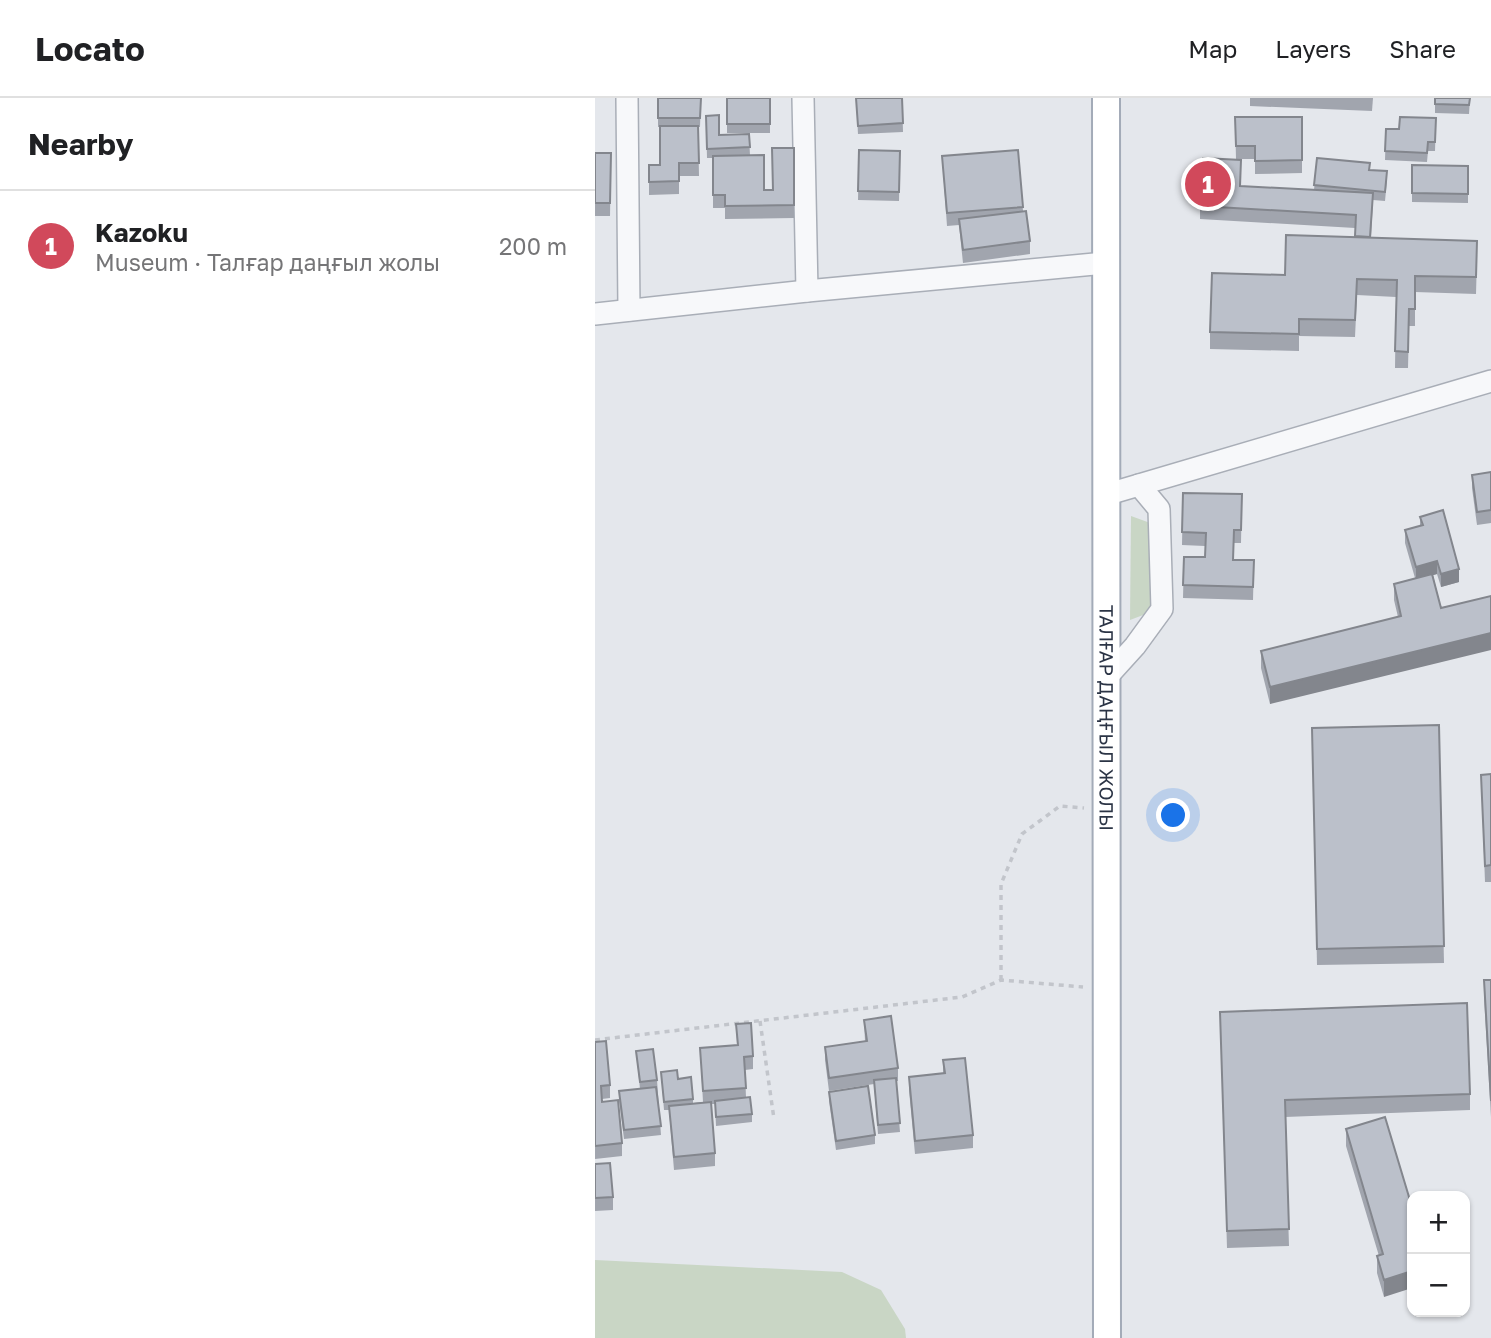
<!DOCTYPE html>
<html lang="en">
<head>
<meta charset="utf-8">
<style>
	:root { --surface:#fff; --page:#f6f6f6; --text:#202124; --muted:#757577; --line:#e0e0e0; --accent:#d1495b }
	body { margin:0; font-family:"Golos Text",sans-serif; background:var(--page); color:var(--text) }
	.controls { position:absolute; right:21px; bottom:21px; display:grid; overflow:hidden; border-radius:14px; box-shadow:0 2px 5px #0004 }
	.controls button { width:63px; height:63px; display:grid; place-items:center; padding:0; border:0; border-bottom:2px solid var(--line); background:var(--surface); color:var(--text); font:35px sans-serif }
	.you { position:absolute; left:579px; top:718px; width:24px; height:24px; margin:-18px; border:5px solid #fff; border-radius:50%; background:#1a73e8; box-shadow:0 0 0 10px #1a73e833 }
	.badge { display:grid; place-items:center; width:46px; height:46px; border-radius:50%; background:var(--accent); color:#fff; font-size:23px; font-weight:700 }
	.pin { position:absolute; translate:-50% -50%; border:4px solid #fff; box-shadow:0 2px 7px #0006 }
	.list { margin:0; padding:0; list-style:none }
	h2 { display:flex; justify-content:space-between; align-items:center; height:91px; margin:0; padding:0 28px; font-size:30px }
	h2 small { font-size:23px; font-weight:400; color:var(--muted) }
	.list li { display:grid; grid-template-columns:46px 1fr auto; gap:21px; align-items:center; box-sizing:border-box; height:112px; padding:0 28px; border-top:2px solid var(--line) }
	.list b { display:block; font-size:26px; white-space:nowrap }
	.list p { margin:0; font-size:23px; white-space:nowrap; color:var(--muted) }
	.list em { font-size:23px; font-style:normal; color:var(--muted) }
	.map { position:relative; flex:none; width:896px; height:1240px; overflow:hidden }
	header { display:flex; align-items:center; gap:42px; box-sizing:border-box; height:98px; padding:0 35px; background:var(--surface); border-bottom:2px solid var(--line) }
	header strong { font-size:33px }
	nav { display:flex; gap:38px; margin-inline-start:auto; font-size:24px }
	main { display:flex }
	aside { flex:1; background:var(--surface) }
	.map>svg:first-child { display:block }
</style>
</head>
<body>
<header>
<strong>Locato</strong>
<nav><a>Map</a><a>Layers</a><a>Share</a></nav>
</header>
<main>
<aside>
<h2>Nearby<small></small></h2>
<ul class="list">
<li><span class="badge">1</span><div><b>Kazoku</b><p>Museum · Талғар даңғыл жолы</p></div><em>200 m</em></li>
</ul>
</aside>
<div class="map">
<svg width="896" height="1240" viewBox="0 0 896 1240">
	<rect width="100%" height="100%" fill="#e4e7ec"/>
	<g fill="#c9d6c5">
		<polygon points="536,418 558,426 556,514 535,522"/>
		<polygon points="0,1162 247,1174 286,1192 310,1231 311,1240 0,1240"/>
	</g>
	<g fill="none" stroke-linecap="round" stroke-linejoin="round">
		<defs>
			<g id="minor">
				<polyline points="32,0 34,212"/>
				<polyline points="208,0 212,193"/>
				<polyline points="0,216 212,193 510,165"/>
				<polyline points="510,397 896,283"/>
				<polyline points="511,580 540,548 567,511 564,411 544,387"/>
			</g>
			<g id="major">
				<path id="s1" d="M511,0L512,1240"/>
			</g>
		</defs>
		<use href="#minor" stroke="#a9aeb7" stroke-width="24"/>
		<use href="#major" stroke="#a3abb8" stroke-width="30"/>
		<g stroke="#c2c5cb" stroke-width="3.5" stroke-dasharray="5 5" stroke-linecap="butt">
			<polyline points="406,882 406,786 427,736 465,708 489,710"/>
			<polyline points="165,923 179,1021"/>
			<polyline points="0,942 367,899 406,882 488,889"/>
		</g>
		<use href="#minor" stroke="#f7f8fa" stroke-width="21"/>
		<use href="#major" stroke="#fff" stroke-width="26"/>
	</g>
	<g fill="#a1a5ae">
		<polygon points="63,0 106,0 105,29 103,29 104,78 84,78 84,96 54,97 54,67 65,67 65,29 63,29"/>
		<rect x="132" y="0" width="43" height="35"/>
		<polygon points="261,0 307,0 308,34 263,36"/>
		<polygon points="655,0 778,0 777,13 655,8"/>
		<polygon points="840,0 875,0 874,16 840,15"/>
		<polygon points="111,18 124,37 154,36 155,58 169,92 178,92 199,50 199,120 130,121 130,110 118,110 118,60 112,60"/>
		<polygon points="640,19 707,19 707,75 660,76 660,61 641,61"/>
		<polygon points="841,20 840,53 833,53 832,64 790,62 791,31 804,31"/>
		<polygon points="264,52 305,53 304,103 263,102"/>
		<polygon points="423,52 428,113 435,143 435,156 368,165 364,127 352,128 347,58"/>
		<polygon points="0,55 16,55 15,118 0,118"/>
		<polygon points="722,60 775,72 792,82 790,103 778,102 776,140 882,160 881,196 820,194 820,228 814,228 813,270 800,270 801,199 762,197 760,239 704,238 704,253 615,251 615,234 690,177 760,139 760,130 605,121 605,108 646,88 719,92"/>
		<polygon points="873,68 873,105 817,104 817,95"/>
		<polygon points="896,374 896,425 882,427 877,390 877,377"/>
		<polygon points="588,395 647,396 646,445 639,445 639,462 659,462 658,502 588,500 589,459 610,459 610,448 587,447"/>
		<polygon points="825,419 864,484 846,489 842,476 838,477 846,510 675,606 666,570 666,553 803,519 799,502 799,486 820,480 810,445 810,432 825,428"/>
		<polygon points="844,627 849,865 722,867 717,630"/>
		<polygon points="896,676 896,784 890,784 886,677"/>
		<polygon points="889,882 896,882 896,1019 889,899"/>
		<polygon points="625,914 875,996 875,1012 690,1019 694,1148 632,1150"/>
		<polygon points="269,922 303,970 303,983 301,983 305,1034 283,1036 279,986 234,993 230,962 230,949 270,943"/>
		<polygon points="141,926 158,958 158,971 150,972 151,1000 157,1016 157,1024 121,1028 120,1006 116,1006 120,1055 120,1068 79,1072 74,1012 69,1012 66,974 83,981 98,1001 98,1005 108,1004 105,950 142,947"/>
		<polygon points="0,944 15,987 15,1000 7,1001 7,1004 27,1045 27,1058 0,1061"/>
		<polygon points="41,953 62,982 66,1037 29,1041 24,1002 24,993 45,991"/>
		<polygon points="348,962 378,1037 378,1050 320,1056 314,992 314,979 348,975"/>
		<polygon points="234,994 280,1037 280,1046 241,1052 234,1003"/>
		<polygon points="751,1031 817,1109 789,1199 782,1175 782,1158 784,1158 751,1048"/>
		<polygon points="0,1066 18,1099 18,1112 0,1113"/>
	</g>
	<g fill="#83868d">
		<polygon points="842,463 842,476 821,482 821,469"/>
		<polygon points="864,471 864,484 846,489 846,476"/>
		<polygon points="896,535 896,552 675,606 675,589"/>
		<polygon points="817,1173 817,1190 789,1199 789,1182"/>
	</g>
	<g fill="#bbc0ca" stroke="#83868d" stroke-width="2">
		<polygon points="63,0 106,0 105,20 63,20"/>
		<rect x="132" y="0" width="43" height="26"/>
		<polygon points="261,0 307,0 308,25 263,28"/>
		<polygon points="840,0 875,0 874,7 840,6"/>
		<polygon points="124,17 124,37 154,36 155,49 112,51 111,18"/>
		<polygon points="640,19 707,19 707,62 660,63 660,48 641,48"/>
		<polygon points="805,19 841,20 840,44 833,44 832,55 790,53 791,31 804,31"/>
		<polygon points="65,28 103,28 104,65 84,65 84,83 54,84 54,67 65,67"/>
		<polygon points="177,50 199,50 199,107 130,108 130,97 118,97 118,58 169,57 169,92 178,92"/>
		<polygon points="264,52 305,53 304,94 263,93"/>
		<polygon points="423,52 428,109 352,115 347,58"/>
		<polygon points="0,55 16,55 15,105 0,105"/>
		<polygon points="608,60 646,62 645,88 778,95 775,139 760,138 761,117 605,108"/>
		<polygon points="722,60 775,65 774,72 792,73 790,94 719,87"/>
		<polygon points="817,67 873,68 873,96 817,95"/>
		<polygon points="431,113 435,143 368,152 364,121"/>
		<polygon points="691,137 882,143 881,179 820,178 820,211 814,211 813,254 800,253 802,182 762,181 760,222 704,221 704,236 615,234 617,175 690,177"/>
		<polygon points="896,374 896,412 882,414 877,377"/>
		<polygon points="588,395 647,396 646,432 639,432 638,462 659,462 658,489 588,487 589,459 610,459 611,435 587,434"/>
		<polygon points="848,412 864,471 846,476 842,463 821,469 810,432 828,427 825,419"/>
		<polygon points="837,476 846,510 896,498 896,535 675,589 666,553 806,518 799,486"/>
		<polygon points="844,627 849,848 722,851 717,630"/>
		<polygon points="896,676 896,767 890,768 886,677"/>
		<polygon points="889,882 896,882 896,1003"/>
		<polygon points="872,905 875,996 690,1002 694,1131 632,1133 625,914"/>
		<polygon points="296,918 303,970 234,980 230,949 272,943 269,922"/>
		<polygon points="156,925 158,958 149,959 151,990 108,993 105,950 143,947 141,926"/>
		<polygon points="11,943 15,987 6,988 7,1004 23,1002 27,1045 0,1048 0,944"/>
		<polygon points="58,951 62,982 45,984 41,953"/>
		<polygon points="370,960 378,1037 320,1043 314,979 350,975 348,962"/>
		<polygon points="82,972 83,981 96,979 98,1001 69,1004 66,974"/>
		<polygon points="301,980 305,1025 283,1027 279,982"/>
		<polygon points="273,988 280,1037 241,1043 234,994"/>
		<polygon points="61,989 66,1028 29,1032 24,993"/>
		<polygon points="155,999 157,1016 121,1019 120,1003"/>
		<polygon points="116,1004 120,1055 79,1059 74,1008"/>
		<polygon points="790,1019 817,1109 817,1173 789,1182 782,1158 788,1156 751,1031"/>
		<polygon points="15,1065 18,1099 0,1100 0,1066"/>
	</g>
	<g text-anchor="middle" stroke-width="5" stroke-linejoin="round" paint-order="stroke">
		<g font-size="19" fill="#2b3445" stroke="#f4f6f9">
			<text dy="7" stroke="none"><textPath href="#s1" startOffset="620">ТАЛҒАР ДАҢҒЫЛ ЖОЛЫ</textPath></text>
		</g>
	</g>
</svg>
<div class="controls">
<button>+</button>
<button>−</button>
</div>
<div class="you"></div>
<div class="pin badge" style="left:613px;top:86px">1</div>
</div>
</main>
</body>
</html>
